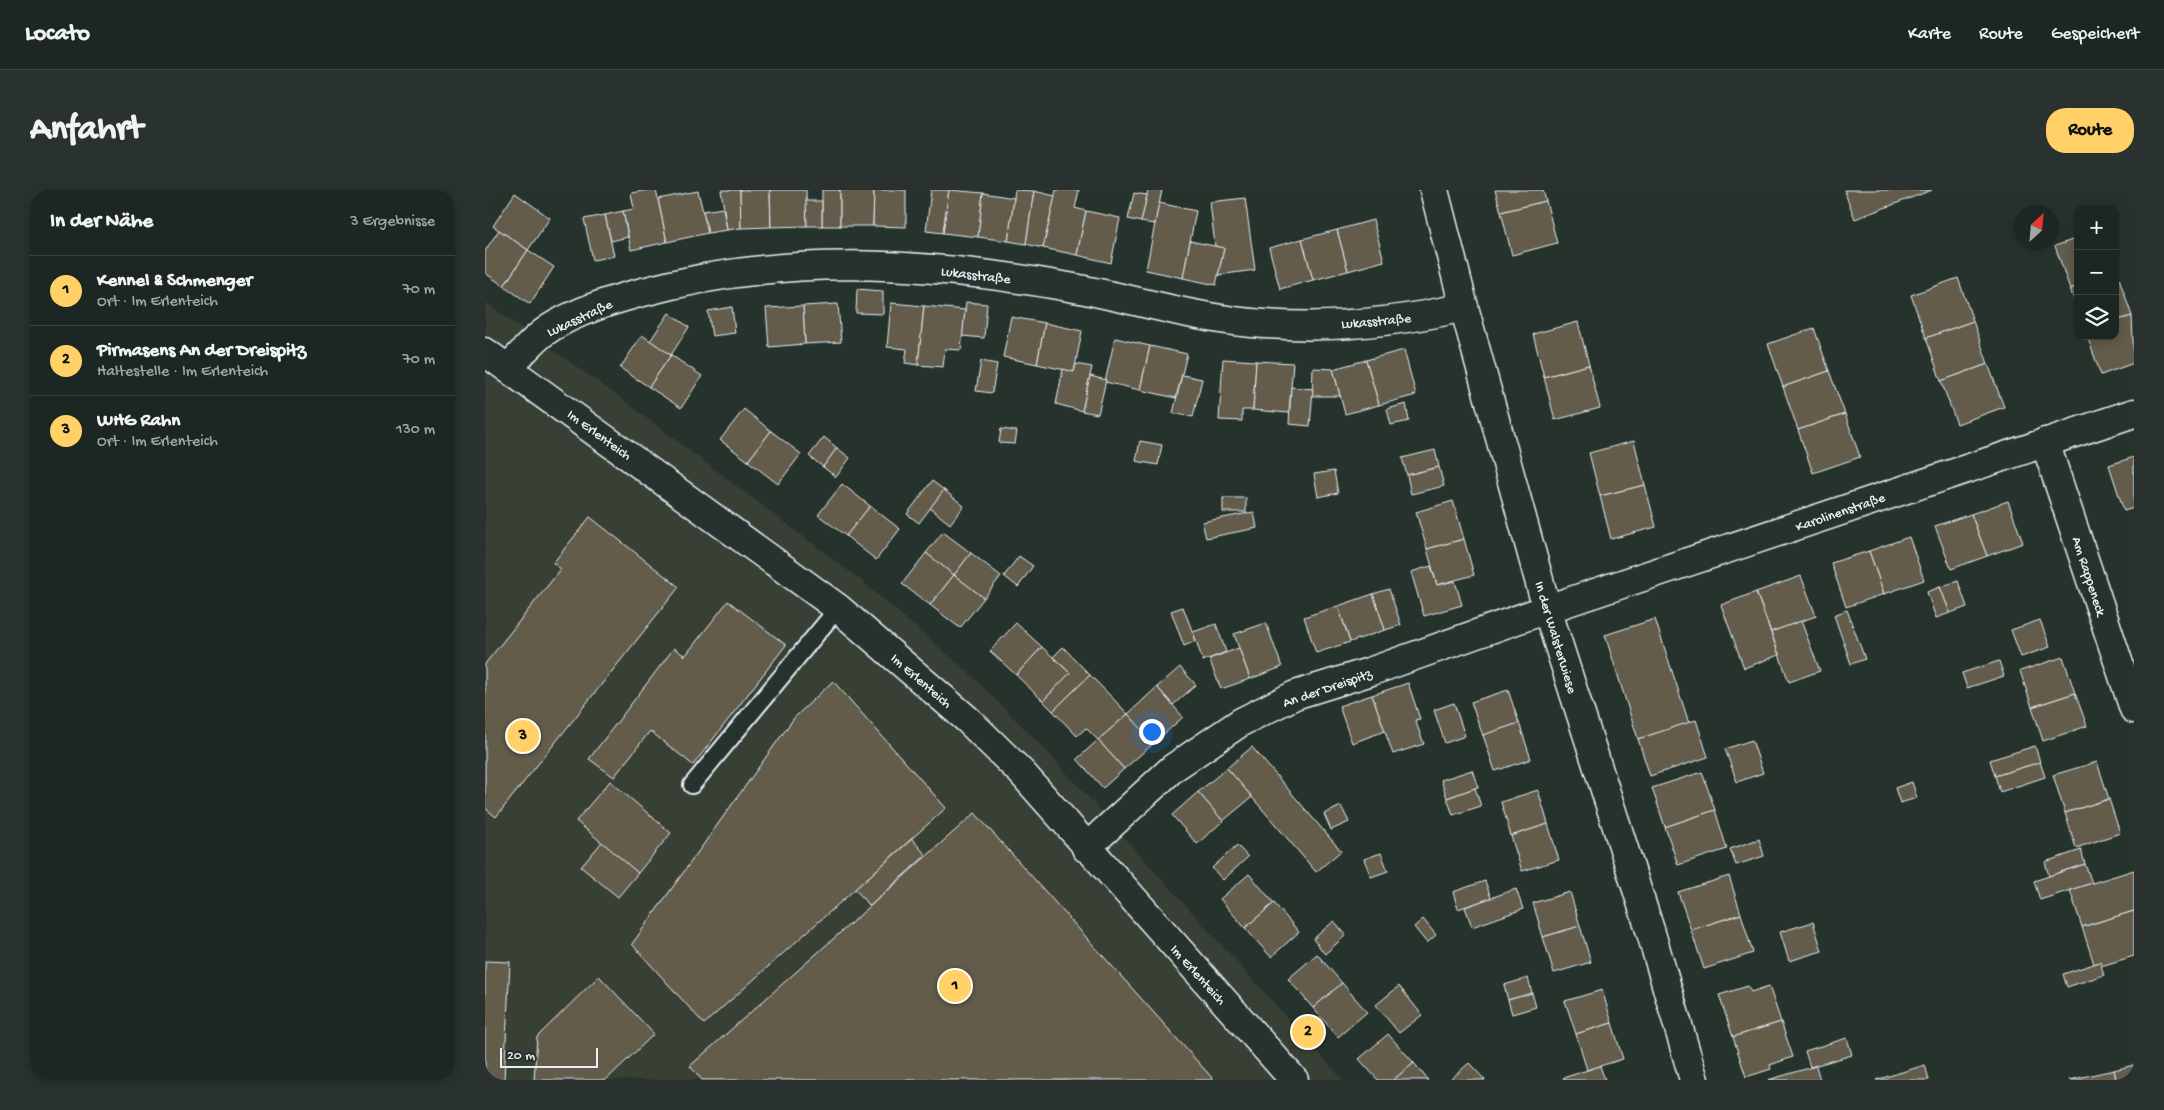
<!DOCTYPE html>
<html lang="de">
<head>
<meta charset="utf-8">
<style>
	:root { --surface:#1c2622; --page:#29322f; --text:#f1f3f6; --muted:#a0a5a5; --line:#3a4340; --accent:#ffd166 }
	body { margin:0; font-family:"Gochi Hand",sans-serif; background:var(--page); color:var(--text) }
	.controls { position:absolute; right:15px; top:15px; display:grid; overflow:hidden; border-radius:10px; box-shadow:0 2px 12px #0003 }
	.controls button { width:45px; height:45px; display:grid; place-items:center; padding:0; border:0; border-bottom:1px solid var(--line); background:var(--surface); color:var(--text); font:25px sans-serif }
	.compass { position:absolute; left:1529px; top:15px; width:45px; height:45px; border-radius:50%; background:var(--surface); box-shadow:0 2px 12px #0003; rotate:26deg }
	.scale { position:absolute; left:15px; bottom:12px; width:98px; box-sizing:border-box; padding-left:5px; border:2px solid #e8f1f8; border-top:0; font-size:14px; line-height:18px; white-space:nowrap; color:#e8f1f8; -webkit-text-stroke:4px #26332d; paint-order:stroke }
	.you { position:absolute; left:666px; top:541px; width:18px; height:18px; margin:-12px; border:4px solid #fff; border-radius:50%; background:#1a73e8; box-shadow:0 0 0 8px #1a73e833 }
	.badge { display:grid; place-items:center; width:32px; height:32px; border-radius:50%; background:var(--accent); color:#111; font-size:16px; font-weight:700 }
	.pin { position:absolute; translate:-50% -50%; border:2px solid #fff; box-shadow:0 1px 5px #0006 }
	.list { margin:0; padding:0; list-style:none }
	h2 { display:flex; justify-content:space-between; align-items:center; height:65px; margin:0; padding:0 20px; font-size:21px }
	h2 small { font-size:16px; font-weight:400; color:var(--muted) }
	.list li { display:grid; grid-template-columns:32px 1fr auto; gap:15px; align-items:center; box-sizing:border-box; height:70px; padding:0 20px; border-top:1px solid var(--line) }
	.list b { display:block; font-size:19px; white-space:nowrap }
	.list p { margin:0; font-size:16px; white-space:nowrap; color:var(--muted) }
	.list em { font-size:16px; font-style:normal; color:var(--muted) }
	.icon { flex:none; width:28px; height:28px; fill:none; stroke:currentColor; stroke-width:2; stroke-linecap:round; stroke-linejoin:round }
	.map { position:relative; flex:none; width:1649px; height:890px; overflow:hidden; border-radius:20px }
	header { display:flex; align-items:center; gap:30px; box-sizing:border-box; height:70px; padding:0 25px; background:var(--surface); border-bottom:1px solid var(--line) }
	header strong { font-size:24px }
	nav { display:flex; gap:28px; margin-inline-start:auto; font-size:18px }
	.intro { display:flex; align-items:center; justify-content:space-between; box-sizing:border-box; height:120px; padding:0 30px }
	h1 { margin:0; font-size:35px }
	.button { padding:12px 22px; border-radius:20px; background:var(--accent); color:#111; font-size:18px; font-weight:700 }
	main { display:flex; gap:30px; padding:0 30px }
	aside { flex:1; background:var(--surface); border-radius:20px; box-shadow:0 2px 12px #0003 }
	.map>svg:first-child { display:block }
</style>
</head>
<body>
<header>
<strong>Locato</strong>
<nav><a>Karte</a><a>Route</a><a>Gespeichert</a></nav>
</header>
<div class="intro"><h1>Anfahrt</h1><a class="button">Route</a></div>
<main>
<aside>
<h2>In der Nähe<small>3 Ergebnisse</small></h2>
<ul class="list">
<li><span class="badge">1</span><div><b>Kennel &amp; Schmenger</b><p>Ort · Im Erlenteich</p></div><em>70 m</em></li>
<li><span class="badge">2</span><div><b>Pirmasens An der Dreispitz</b><p>Haltestelle · Im Erlenteich</p></div><em>70 m</em></li>
<li><span class="badge">3</span><div><b>WHG Rahn</b><p>Ort · Im Erlenteich</p></div><em>130 m</em></li>
</ul>
</aside>
<div class="map">
<svg width="1649" height="890" viewBox="0 0 1649 890">
	<rect width="100%" height="100%" fill="#26332d"/>
	<filter id="ink" filterUnits="userSpaceOnUse"><feTurbulence type="fractalNoise" baseFrequency=".02" numOctaves="2"/><feDisplacementMap in="SourceGraphic" scale="10" xChannelSelector="R" yChannelSelector="G"/><feConvolveMatrix kernelMatrix="1 2 1 2 8 2 1 2 1" color-interpolation-filters="sRGB"/></filter>
	<g filter="url(#ink)">
		<polygon fill="#383f36" points="0,112 134,207 373,388 482,481 557,556 858,890 0,890"/>
		<g fill="#635c4c" stroke="#e8f1f8">
			<polygon points="163,0 171,0 182,52 146,60 138,21 149,19 146,3"/>
			<polygon points="236,0 255,0 256,38 242,40"/>
			<polygon points="255,0 285,0 286,37 256,38"/>
			<polygon points="285,0 321,0 322,36 286,37"/>
			<rect x="337" y="0" width="18" height="36"/>
			<polygon points="355,0 389,0 388,36 355,36"/>
			<polygon points="389,0 421,0 421,37 388,36"/>
			<polygon points="446,0 464,0 458,43 441,41"/>
			<polygon points="464,0 498,3 493,47 458,43"/>
			<polygon points="530,0 549,1 541,54 523,51"/>
			<polygon points="571,0 594,0 590,18 601,21 592,65 558,58"/>
			<polygon points="663,0 677,0 670,34 656,32"/>
			<polygon points="1010,0 1058,0 1061,11 1016,22"/>
			<polygon points="1359,0 1447,0 1370,29"/>
			<polygon points="213,1 223,43 182,52 173,9"/>
			<polygon points="549,1 570,6 558,58 541,54"/>
			<polygon points="30,3 65,28 43,60 8,36"/>
			<polygon points="498,3 529,8 523,51 493,47"/>
			<polygon points="649,3 662,5 656,32 643,29"/>
			<polygon points="760,8 770,80 733,85 739,58 730,56 725,12"/>
			<polygon points="321,11 337,11 337,36 322,36"/>
			<polygon points="1061,11 1072,53 1027,65 1016,22"/>
			<polygon points="674,13 711,21 698,88 661,80"/>
			<polygon points="238,18 242,40 223,43 218,21"/>
			<polygon points="138,21 143,47 126,51 120,25"/>
			<polygon points="601,21 635,28 626,73 592,65"/>
			<polygon points="120,25 129,66 108,70 99,29"/>
			<polygon points="888,30 899,71 863,81 852,40"/>
			<polygon points="14,40 43,60 19,96 0,83 0,61"/>
			<polygon points="852,40 863,81 828,90 817,49"/>
			<polygon points="1593,48 1593,96 1585,99 1570,56"/>
			<polygon points="817,49 828,90 795,99 784,58"/>
			<polygon points="705,51 739,58 731,95 698,88"/>
			<polygon points="43,60 69,77 45,114 19,96"/>
			<polygon points="1632,82 1647,126 1630,131 1630,83"/>
			<polygon points="1473,88 1488,131 1441,148 1426,105"/>
			<polygon points="1593,96 1593,120 1585,99"/>
			<polygon points="372,99 398,101 398,124 371,123"/>
			<polygon points="481,112 502,114 499,148 477,146"/>
			<polygon points="406,113 439,116 433,175 420,173 422,159 402,157"/>
			<polygon points="353,114 356,152 320,154 318,116"/>
			<polygon points="318,116 320,154 284,157 281,118"/>
			<polygon points="439,116 480,120 476,160 460,159 458,177 433,175"/>
			<polygon points="247,117 250,143 227,146 223,121"/>
			<polygon points="184,123 204,137 186,165 165,151"/>
			<polygon points="1647,126 1649,173 1616,185 1602,146 1630,146 1630,131"/>
			<polygon points="526,127 560,133 552,174 518,167"/>
			<polygon points="1488,131 1503,174 1456,191 1441,148"/>
			<polygon points="1093,132 1104,175 1059,187 1048,144"/>
			<polygon points="560,133 597,141 589,182 552,174"/>
			<polygon points="1329,138 1344,181 1298,197 1283,154"/>
			<polygon points="157,145 186,165 164,197 135,178"/>
			<polygon points="630,148 665,156 655,200 620,192"/>
			<polygon points="665,156 702,164 691,208 655,200"/>
			<polygon points="919,160 931,205 894,215 881,170"/>
			<polygon points="186,165 217,186 196,218 164,197"/>
			<polygon points="738,169 771,171 768,220 757,220 757,231 734,230"/>
			<polygon points="881,170 894,215 860,224 848,179"/>
			<polygon points="496,171 512,174 507,203 491,201"/>
			<polygon points="771,171 808,173 804,223 768,220"/>
			<polygon points="591,174 607,177 597,221 571,214 578,179 589,182"/>
			<polygon points="1503,174 1519,217 1472,234 1456,191"/>
			<polygon points="1104,175 1115,218 1070,230 1059,187"/>
			<polygon points="828,178 848,179 855,206 827,206"/>
			<polygon points="1344,181 1360,224 1313,240 1298,197"/>
			<polygon points="697,185 717,189 708,227 688,223"/>
			<polygon points="605,186 621,190 613,224 597,221"/>
			<polygon points="806,197 828,199 825,236 804,234"/>
			<polygon points="921,214 924,231 906,235 902,219"/>
			<polygon points="259,219 286,241 263,271 235,250"/>
			<polygon points="1360,224 1375,267 1328,283 1313,240"/>
			<polygon points="516,239 532,241 530,254 514,253"/>
			<polygon points="286,241 316,264 293,294 263,271"/>
			<polygon points="339,247 352,258 338,277 324,266"/>
			<polygon points="655,251 677,255 673,275 651,271"/>
			<polygon points="1149,251 1160,295 1115,306 1104,263"/>
			<polygon points="352,258 365,268 351,287 338,277"/>
			<polygon points="950,260 954,277 922,285 917,268"/>
			<polygon points="1649,267 1649,318 1639,321 1624,275"/>
			<polygon points="954,277 959,296 926,304 922,285"/>
			<polygon points="849,281 853,303 833,307 829,284"/>
			<polygon points="447,291 459,300 434,333 422,324"/>
			<polygon points="357,294 385,316 361,346 333,325"/>
			<polygon points="1160,295 1171,337 1126,349 1115,306"/>
			<polygon points="459,300 479,316 465,334 445,318"/>
			<rect x="738" y="308" width="23" height="14"/>
			<polygon points="968,311 979,349 942,359 931,322"/>
			<polygon points="1523,311 1538,353 1502,366 1486,324"/>
			<polygon points="385,316 415,339 391,370 361,346"/>
			<polygon points="769,322 772,338 721,348 717,332"/>
			<polygon points="1486,324 1502,366 1466,379 1450,336"/>
			<polygon points="105,327 194,397 11,627 0,618 0,474 76,379 68,373"/>
			<polygon points="458,342 486,363 469,385 441,363"/>
			<polygon points="1424,347 1439,390 1399,404 1384,361"/>
			<polygon points="979,349 989,385 952,395 942,359"/>
			<polygon points="1384,361 1399,404 1361,417 1346,373"/>
			<polygon points="441,363 469,385 445,415 417,394"/>
			<polygon points="486,363 516,386 499,408 469,385"/>
			<polygon points="534,366 548,376 533,397 519,386"/>
			<polygon points="946,376 952,395 970,391 977,415 939,426 926,382"/>
			<polygon points="469,385 499,408 475,438 445,415"/>
			<polygon points="1316,386 1331,426 1286,442 1271,402"/>
			<polygon points="1473,391 1482,417 1465,423 1455,397"/>
			<polygon points="1455,397 1465,423 1451,428 1442,402"/>
			<polygon points="904,399 916,435 900,440 888,404"/>
			<polygon points="1271,402 1294,465 1259,478 1236,415"/>
			<polygon points="888,404 900,440 865,452 853,416"/>
			<polygon points="243,411 301,455 208,575 165,541 129,587 104,569 189,458 200,466"/>
			<polygon points="853,416 865,452 831,463 819,427"/>
			<polygon points="698,417 711,451 699,456 686,421"/>
			<polygon points="1362,420 1380,469 1366,474 1349,425"/>
			<polygon points="1170,429 1204,533 1153,549 1120,445"/>
			<polygon points="1555,430 1565,457 1536,467 1526,440"/>
			<polygon points="1316,431 1335,481 1304,492 1286,442"/>
			<polygon points="531,433 557,457 531,485 505,461"/>
			<polygon points="781,433 797,477 765,489 749,444"/>
			<polygon points="731,434 741,462 718,471 708,442"/>
			<polygon points="557,457 585,483 558,511 531,485"/>
			<polygon points="578,457 605,485 568,521 558,511 585,483 568,467"/>
			<polygon points="754,458 765,489 736,499 724,469"/>
			<polygon points="1578,467 1590,503 1547,517 1535,481"/>
			<polygon points="1514,471 1519,486 1482,498 1477,483"/>
			<polygon points="695,477 711,495 688,515 672,497"/>
			<polygon points="605,485 643,524 613,550 601,538 592,546 568,521"/>
			<polygon points="348,491 461,618 219,834 147,754 309,528"/>
			<polygon points="923,493 935,529 930,530 939,554 908,564 887,505"/>
			<polygon points="672,497 698,527 669,553 643,524"/>
			<polygon points="1023,500 1034,533 998,546 986,512"/>
			<polygon points="1590,503 1602,536 1558,551 1547,517"/>
			<polygon points="887,505 900,541 867,553 854,516"/>
			<polygon points="969,513 980,546 960,553 949,520"/>
			<polygon points="643,524 669,553 639,579 613,550"/>
			<polygon points="1211,530 1223,567 1165,586 1153,549"/>
			<polygon points="1034,533 1046,569 1010,581 998,545"/>
			<polygon points="613,550 639,579 618,598 592,569"/>
			<polygon points="1267,550 1278,583 1252,592 1240,559"/>
			<polygon points="1550,556 1555,572 1510,586 1505,570"/>
			<polygon points="767,557 856,661 831,682 742,578"/>
			<polygon points="1555,572 1560,587 1515,602 1510,586"/>
			<polygon points="1612,572 1624,609 1580,623 1568,585"/>
			<polygon points="742,578 767,607 738,631 713,602"/>
			<polygon points="987,580 993,597 962,608 956,590"/>
			<polygon points="1217,582 1230,620 1180,637 1167,598"/>
			<polygon points="125,591 186,643 153,683 91,631"/>
			<polygon points="1427,592 1432,608 1415,613 1410,598"/>
			<polygon points="990,598 996,616 968,625 962,608"/>
			<polygon points="1053,600 1063,634 1026,646 1016,612"/>
			<polygon points="713,602 738,631 712,654 687,625"/>
			<polygon points="1624,609 1635,643 1591,658 1580,623"/>
			<polygon points="856,616 864,632 846,640 839,624"/>
			<polygon points="1230,620 1242,659 1193,675 1180,637"/>
			<polygon points="490,623 729,890 217,890 205,876"/>
			<polygon points="1063,634 1074,670 1037,681 1026,646"/>
			<polygon points="427,649 441,665 385,716 370,699"/>
			<polygon points="1274,649 1279,666 1251,675 1245,659"/>
			<polygon points="117,652 153,683 133,707 96,677"/>
			<polygon points="752,655 763,667 738,690 727,678"/>
			<polygon points="1596,660 1600,674 1564,686 1560,672"/>
			<polygon points="896,663 903,681 886,687 879,669"/>
			<polygon points="1600,674 1607,693 1555,710 1549,691"/>
			<polygon points="1649,680 1649,721 1597,737 1585,700"/>
			<polygon points="764,684 789,713 760,738 735,709"/>
			<polygon points="1244,686 1256,724 1206,740 1193,702"/>
			<polygon points="1000,691 1006,708 973,719 968,702"/>
			<polygon points="1031,699 1038,719 987,737 980,717"/>
			<polygon points="1085,702 1095,736 1058,747 1048,713"/>
			<polygon points="789,713 814,742 786,767 760,738"/>
			<polygon points="1649,721 1649,766 1616,776 1615,772 1609,774 1597,737"/>
			<polygon points="1256,724 1268,763 1219,779 1206,740"/>
			<polygon points="938,729 951,745 942,753 929,737"/>
			<polygon points="849,731 861,745 840,764 828,749"/>
			<polygon points="1328,732 1337,761 1304,771 1295,742"/>
			<polygon points="1095,736 1106,772 1069,783 1058,747"/>
			<polygon points="832,764 857,793 828,818 803,789"/>
			<polygon points="0,771 25,772 19,890 0,890"/>
			<polygon points="1615,772 1619,785 1582,797 1578,784"/>
			<polygon points="114,786 169,844 121,890 49,890 52,847"/>
			<polygon points="1043,788 1047,803 1023,810 1019,795"/>
			<polygon points="857,793 882,822 853,847 828,818"/>
			<polygon points="914,796 937,825 914,843 891,815"/>
			<polygon points="1263,796 1266,802 1284,796 1296,832 1248,847 1234,805"/>
			<polygon points="1117,800 1127,833 1091,844 1080,811"/>
			<polygon points="1047,803 1051,817 1027,824 1023,810"/>
			<polygon points="1296,832 1308,867 1285,875 1286,879 1261,887 1248,847"/>
			<polygon points="1127,833 1138,869 1102,880 1091,844"/>
			<polygon points="903,844 929,873 908,890 893,890 874,869"/>
			<polygon points="1362,848 1367,865 1325,877 1320,861"/>
			<polygon points="929,873 943,890 908,890"/>
			<polygon points="984,873 1000,890 965,890"/>
			<polygon points="1440,875 1444,890 1391,890"/>
			<polygon points="1649,875 1649,890 1631,890 1629,880"/>
			<polygon points="1115,876 1120,890 1079,890 1078,888"/>
			<polygon points="1331,876 1335,890 1283,890"/>
			<polygon points="1629,880 1631,890 1584,890"/>
		</g>
		<g fill="none" stroke-linecap="round" stroke-linejoin="round">
			<defs>
				<polyline id="service" points="207,595 353,418"/>
				<g id="minor">
					<polyline points="949,0 979,117 1062,419 1166,743 1209,890"/>
					<polyline points="0,162 353,418 483,530 537,583 809,890"/>
					<path d="M24,178C34,166 45,153 58,143C83,124 124,111 154,103C295,64 430,71 572,95C637,105 701,127 767,133C837,139 911,133 979,117"/>
					<polyline points="1560,252 1649,519"/>
					<polyline points="601,658 688,578 756,532 810,505 887,481 1062,419 1649,223"/>
				</g>
			</defs>
			<use href="#service" stroke="#e8f1f8" stroke-width="20"/>
			<use href="#minor" stroke="#e8f1f8" stroke-width="31"/>
			<use href="#service" stroke="#26332d" stroke-width="16"/>
			<use href="#minor" stroke="#26332d" stroke-width="28"/>
		</g>
	</g>
	<g text-anchor="middle" stroke-width="4" stroke-linejoin="round" paint-order="stroke">
		<g font-size="14" fill="#e8f1f8" stroke="#26332d">
			<text transform="translate(491 84) rotate(7)" y="5">Lukasstraße</text>
			<text transform="translate(94 127) rotate(-25)" y="5">Lukasstraße</text>
			<text transform="translate(891 130) rotate(-5)" y="5">Lukasstraße</text>
			<text transform="translate(115 244) rotate(36)" y="5">Im Erlenteich</text>
			<text transform="translate(1355 321) rotate(-19)" y="5">Karolinenstraße</text>
			<text transform="translate(1605 386) rotate(72)" y="5">Am Rappeneck</text>
			<text transform="translate(1072 447) rotate(73)" y="5">In der Walsterwiese</text>
			<text transform="translate(437 490) rotate(41)" y="5">Im Erlenteich</text>
			<text transform="translate(842 497) rotate(-19)" y="5">An der Dreispitz</text>
			<text transform="translate(714 784) rotate(48)" y="5">Im Erlenteich</text>
		</g>
	</g>
</svg>
<div class="controls">
<button>+</button>
<button>−</button>
<button><svg class="icon" aria-label="layers" viewBox="0 0 24 24"><path d="M12 4l9 5-9 5-9-5zM3 14l9 5 9-5"/></svg></button>
</div>
<svg class="compass" viewBox="-18 -18 36 36"><path d="M0-13l5 13h-10z" fill="#e53935"/><path d="M0 13l5-13h-10z" fill="#a0a5a5"/></svg>
<div class="scale">20 m</div>
<div class="you"></div>
<div class="pin badge" style="left:470px;top:796px">1</div>
<div class="pin badge" style="left:823px;top:842px">2</div>
<div class="pin badge" style="left:38px;top:546px">3</div>
</div>
</main>
</body>
</html>
